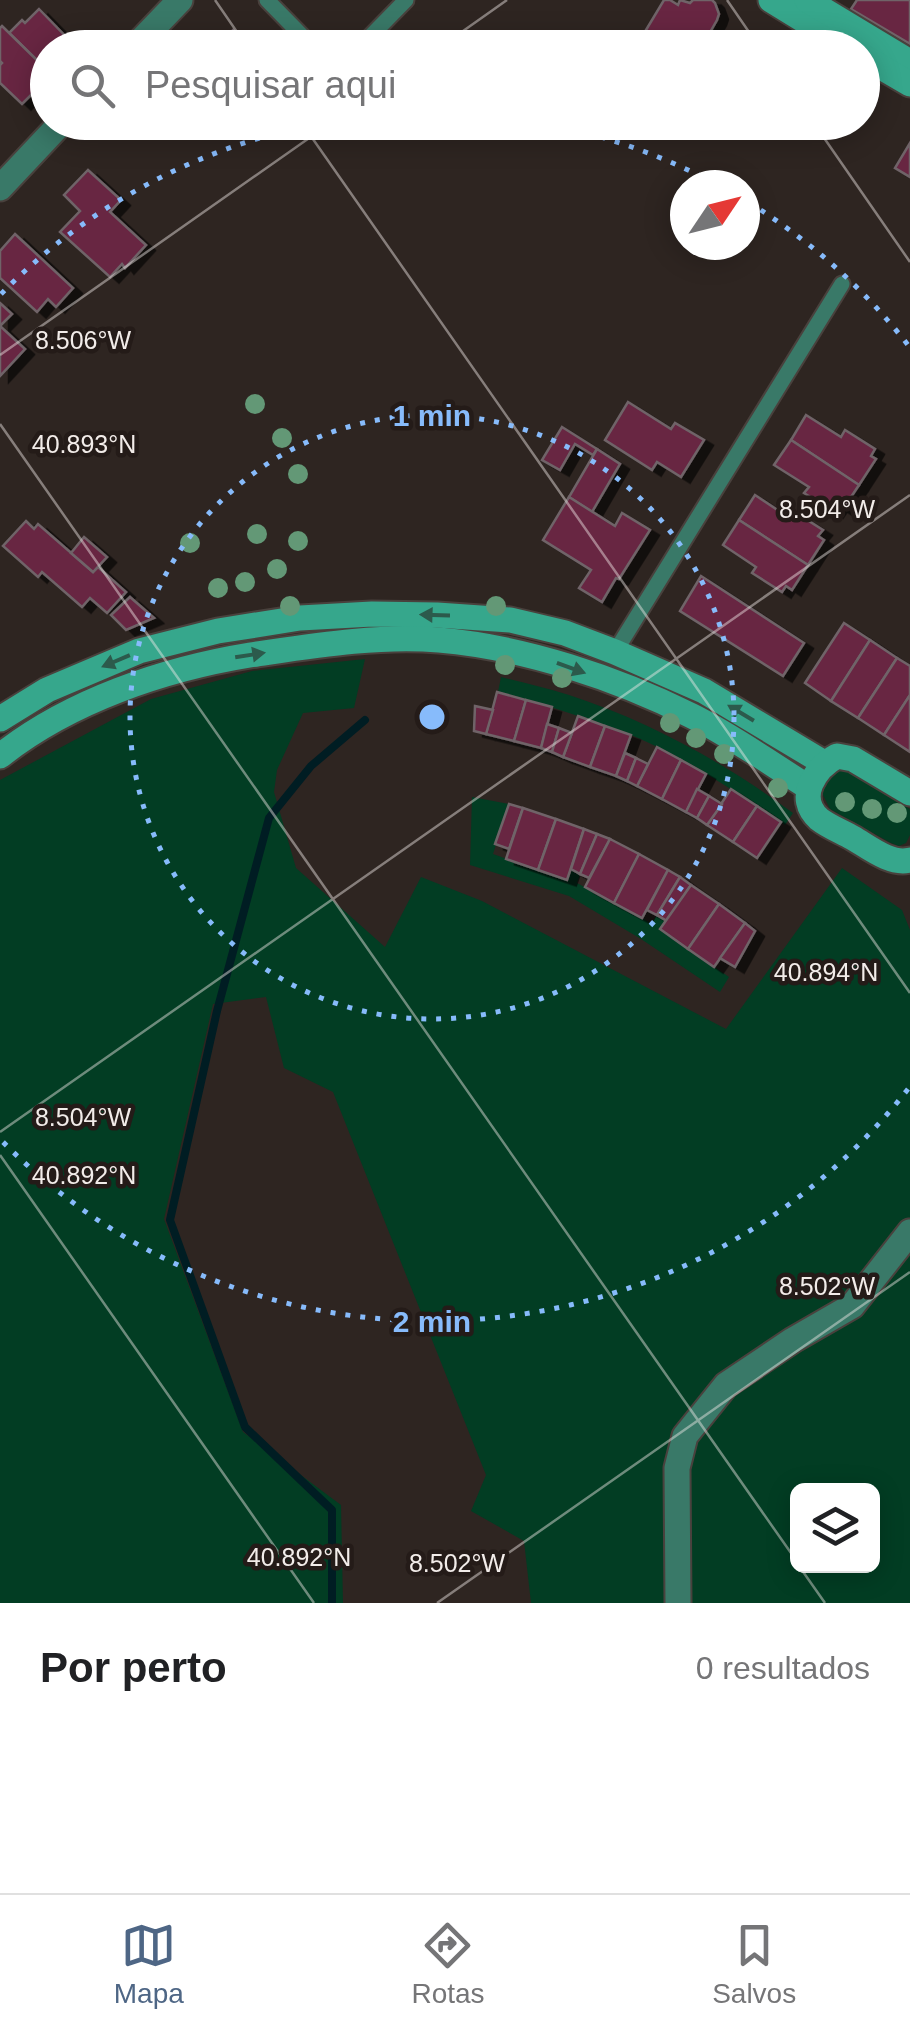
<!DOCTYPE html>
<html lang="pt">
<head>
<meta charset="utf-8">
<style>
	:root { --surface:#fff; --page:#f2f2f2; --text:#202124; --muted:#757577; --line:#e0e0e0; --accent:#4e6685 }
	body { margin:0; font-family:Arial,sans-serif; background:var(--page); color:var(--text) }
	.controls { position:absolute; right:30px; bottom:30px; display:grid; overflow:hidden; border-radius:15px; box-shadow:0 5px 25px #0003 }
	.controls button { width:90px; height:90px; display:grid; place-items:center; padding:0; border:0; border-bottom:2px solid var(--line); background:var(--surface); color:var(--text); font:50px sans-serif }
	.compass { position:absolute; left:670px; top:170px; width:90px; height:90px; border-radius:50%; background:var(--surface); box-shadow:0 5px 25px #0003; rotate:55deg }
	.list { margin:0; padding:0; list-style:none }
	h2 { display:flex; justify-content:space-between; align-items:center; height:130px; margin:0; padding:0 40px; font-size:42px }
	h2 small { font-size:32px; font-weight:400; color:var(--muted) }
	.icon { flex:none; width:55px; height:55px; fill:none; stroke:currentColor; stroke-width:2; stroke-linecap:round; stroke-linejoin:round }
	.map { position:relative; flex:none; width:910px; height:1603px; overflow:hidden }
	.search { position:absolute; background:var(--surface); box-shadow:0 5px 25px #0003; left:30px; right:30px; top:30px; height:110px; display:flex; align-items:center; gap:25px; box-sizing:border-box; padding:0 35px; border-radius:55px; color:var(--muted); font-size:38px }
	.sheet { height:290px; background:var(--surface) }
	nav { display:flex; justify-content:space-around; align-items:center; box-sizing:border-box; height:140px; border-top:2px solid var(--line); background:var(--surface); font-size:28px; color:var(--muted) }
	nav a { display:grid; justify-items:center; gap:5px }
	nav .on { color:var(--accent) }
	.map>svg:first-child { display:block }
</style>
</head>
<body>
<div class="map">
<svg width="910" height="1603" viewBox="0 0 910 1603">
	<defs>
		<filter id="shadow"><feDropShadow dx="9" dy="5.5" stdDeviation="0" flood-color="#0009"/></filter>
	</defs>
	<rect width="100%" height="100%" fill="#2e2521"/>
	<g fill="#023d23" fill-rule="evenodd">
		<path d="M365,659L354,708L303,713L277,770L274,792L296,868L385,947L421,877L482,901L726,1029L842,868L902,910L910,930V1603H531L524,1541L471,1511L486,1475L333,1092L284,1068L266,997L213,1004L164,1219L243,1432L341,1505L343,1603H0V780L151,699L252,671ZM798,1490H872V1566H798Z"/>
		<path d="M501,677C524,683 547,688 569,695C649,721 725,763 793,813L785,825C736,792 686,758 631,735C587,718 543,704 498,692Z"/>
		<polygon points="838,770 849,772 910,809 910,835 906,843 899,846 891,843 830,809 822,793 833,773"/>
		<polygon points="472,797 509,804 493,854 566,880 571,869 580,874 577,883 651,923 657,915 667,921 661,930 729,977 720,992 641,939 569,896 470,865"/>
	</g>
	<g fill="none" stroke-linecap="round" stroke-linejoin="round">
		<polyline stroke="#001d23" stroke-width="8" points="332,1603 332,1510 245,1427 170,1220 217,1011 269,818 311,766 365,720"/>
	</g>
	<g fill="#672643" stroke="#6f6468" stroke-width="2.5" filter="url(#shadow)">
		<polygon points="664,0 670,0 678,5 680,0 690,3 693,0 712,0 715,3 719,14 717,20 701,48 679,48 673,44 671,48 662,48 643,35"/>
		<polygon points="857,0 910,0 910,44 851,9"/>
		<polygon points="39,9 77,48 48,48 48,71 9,33 22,20 25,23"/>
		<polygon points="2,26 48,71 48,83 41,90 39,87 22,104 0,83 0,65 2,63 0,61 0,28"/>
		<polygon points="233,30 251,48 216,48"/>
		<polygon points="910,143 910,177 895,168"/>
		<polygon points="88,170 121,200 110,212 146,245 125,268 122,264 110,277 60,232 80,211 64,195"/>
		<polygon points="15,234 73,288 56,307 48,299 37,312 0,278 0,251"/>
		<polygon points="0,303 12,314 0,326 25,349 0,376"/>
		<polygon points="628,402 671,429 675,423 704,440 681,477 657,462 652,470 605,440"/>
		<polygon points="806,415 841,437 845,430 875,449 871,456 876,459 859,485 791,440"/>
		<polygon points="562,427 597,449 593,455 575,444 560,470 542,460"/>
		<polygon points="791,440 859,485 843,509 838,506 834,512 804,493 809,487 774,465"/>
		<polygon points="597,449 620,464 592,512 569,497"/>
		<polygon points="755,495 788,517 793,511 823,530 818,536 824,540 808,565 739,520"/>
		<polygon points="569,497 615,526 622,513 650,530 619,579 616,578 602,602 579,588 591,570 543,540"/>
		<polygon points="739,520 808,565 792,590 786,586 782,592 752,573 756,567 723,545"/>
		<polygon points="26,521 34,529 38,524 93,572 98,567 126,592 107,613 90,598 82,607 42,572 38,577 3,546"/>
		<polygon points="84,537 107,557 93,572 71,553"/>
		<polygon points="701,576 804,643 783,676 680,611"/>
		<polygon points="130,597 154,618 126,630 111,615"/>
		<polygon points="844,623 870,640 831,701 805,683"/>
		<polygon points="870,640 897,658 858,718 831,701"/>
		<polygon points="897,658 910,666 910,695 884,735 858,718"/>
		<polygon points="497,692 526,700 514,741 486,734"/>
		<polygon points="910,695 910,752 884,735"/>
		<polygon points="526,700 552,707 541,748 514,741"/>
		<polygon points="475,706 493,710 486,734 474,731"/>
		<polygon points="578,716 605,726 590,767 563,757"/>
		<polygon points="547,724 559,728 552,752 541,748"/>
		<polygon points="605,726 631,735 616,776 590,767"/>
		<polygon points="559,728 572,733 563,757 552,752"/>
		<polygon points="657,747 681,760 662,799 637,786"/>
		<polygon points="625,753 636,758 627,781 616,776"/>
		<polygon points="636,758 648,764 637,786 627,781"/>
		<polygon points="681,760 706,774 686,812 662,799"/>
		<polygon points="697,789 709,796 697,818 686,812"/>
		<polygon points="731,789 757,806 733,842 707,825"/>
		<polygon points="709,796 722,804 707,825 697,818"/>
		<polygon points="509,804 523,808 509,849 495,844"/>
		<polygon points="757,806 781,822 757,858 733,842"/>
		<polygon points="523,808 556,819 538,870 506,859"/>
		<polygon points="556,819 584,829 567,880 538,870"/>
		<polygon points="584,829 597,834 580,874 571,869"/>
		<polygon points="597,834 610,839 589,878 580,874"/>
		<polygon points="610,839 639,854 614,903 585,887"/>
		<polygon points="639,854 668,870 642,918 614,903"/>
		<polygon points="668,870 680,877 657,915 647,910"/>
		<polygon points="680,877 691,885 667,921 657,915"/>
		<polygon points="691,885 719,904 688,949 660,929"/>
		<polygon points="719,904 745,923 714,967 688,949"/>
		<polygon points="745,923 755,931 735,967 720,958"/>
	</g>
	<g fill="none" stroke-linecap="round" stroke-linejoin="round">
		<defs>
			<g id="lane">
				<polyline points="267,0 314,48"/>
				<polyline points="359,48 406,0"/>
				<polyline points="615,652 842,284"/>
			</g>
			<g id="street">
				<polyline points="134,48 180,0"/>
				<polyline points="0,188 62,122"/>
				<polyline points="678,1603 677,1468 685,1436 726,1385 793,1340 852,1306 910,1232"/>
			</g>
			<g id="secondary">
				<polyline points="771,0 849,48"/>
				<polyline points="807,0 910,62"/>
				<polyline points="862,56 910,84"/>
				<polyline points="0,719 47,690 139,651 218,631 300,618 372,614 437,615 510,620 565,633 615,652 704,691 824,763"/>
				<path d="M0,756C69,701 164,669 250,655C312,646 376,635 439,640C523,647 617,678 692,716C732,736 770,763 808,787"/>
				<path d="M910,793L853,759L837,756C815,768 795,798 819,819C829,827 843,832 853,838C870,848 891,865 910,860"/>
			</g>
		</defs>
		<use href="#lane" stroke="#49413d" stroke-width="19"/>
		<use href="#street" stroke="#49413d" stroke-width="29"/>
		<use href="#secondary" stroke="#49413d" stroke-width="29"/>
		<use href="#lane" stroke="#397968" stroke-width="15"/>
		<use href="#street" stroke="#397968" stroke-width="25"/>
		<use href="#secondary" stroke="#36a78c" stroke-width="25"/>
	</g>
	<g fill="#639876">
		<circle cx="255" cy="404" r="10"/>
		<circle cx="282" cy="438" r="10"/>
		<circle cx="298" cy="474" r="10"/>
		<circle cx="257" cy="534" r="10"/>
		<circle cx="298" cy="541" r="10"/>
		<circle cx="190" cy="543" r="10"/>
		<circle cx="277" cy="569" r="10"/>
		<circle cx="245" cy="582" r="10"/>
		<circle cx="218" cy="588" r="10"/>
		<circle cx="290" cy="606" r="10"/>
		<circle cx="496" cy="606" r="10"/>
		<circle cx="505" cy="665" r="10"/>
		<circle cx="562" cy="678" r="10"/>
		<circle cx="670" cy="723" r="10"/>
		<circle cx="696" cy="738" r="10"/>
		<circle cx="724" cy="754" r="10"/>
		<circle cx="778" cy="788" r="10"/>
		<circle cx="845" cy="802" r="10"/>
		<circle cx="872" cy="809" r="10"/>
		<circle cx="897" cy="813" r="10"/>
	</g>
	<defs><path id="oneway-solid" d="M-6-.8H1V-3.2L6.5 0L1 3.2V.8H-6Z" transform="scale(2.5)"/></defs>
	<g fill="#2c5a4c">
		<use href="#oneway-solid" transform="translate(435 615) rotate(-178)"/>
		<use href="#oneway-solid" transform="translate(250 655) rotate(-9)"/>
		<use href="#oneway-solid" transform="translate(116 661) rotate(157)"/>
		<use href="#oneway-solid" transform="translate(571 668) rotate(20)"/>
		<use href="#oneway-solid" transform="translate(741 713) rotate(-149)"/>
	</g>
	<path fill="none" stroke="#f2ece9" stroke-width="2.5" stroke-opacity="0.45" d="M215,0L248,48M727,0L760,48M439,48L507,0M301,122L910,993M813,122L910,262M0,355L332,122M0,424L798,1563M0,1132L910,495M0,1155L314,1603M799,1566L825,1603M437,1603L910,1272"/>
	<g fill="none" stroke="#87bbfb" stroke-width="5" stroke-dasharray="5 10">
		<circle cx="432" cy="717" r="302"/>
		<path d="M908 1089A604 604 0 0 1 1 1140M1 294A604 604 0 0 1 322 123M542 123A604 604 0 0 1 716 184M748 202A604 604 0 0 1 908 345"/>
	</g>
	<g font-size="25" text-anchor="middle" fill="#f2ece9" stroke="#241b18" stroke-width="9" stroke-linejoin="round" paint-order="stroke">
		<text x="83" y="349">8.506°W</text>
		<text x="84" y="453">40.893°N</text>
		<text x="827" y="518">8.504°W</text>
		<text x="826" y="981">40.894°N</text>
		<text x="83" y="1126">8.504°W</text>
		<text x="84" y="1184">40.892°N</text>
		<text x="827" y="1295">8.502°W</text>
		<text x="299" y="1566">40.892°N</text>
		<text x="457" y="1572">8.502°W</text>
	</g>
	<circle cx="432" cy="717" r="15" fill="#87bbfb" stroke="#241b18" stroke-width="5"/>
	<g font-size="30" text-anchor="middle" font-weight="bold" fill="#87bbfb" stroke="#241b18" stroke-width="9" stroke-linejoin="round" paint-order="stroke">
		<text x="432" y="426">1 min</text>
		<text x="432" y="1332">2 min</text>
	</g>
</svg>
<div class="controls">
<button><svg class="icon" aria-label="layers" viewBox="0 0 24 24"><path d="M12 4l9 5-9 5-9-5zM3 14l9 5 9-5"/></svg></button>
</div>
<svg class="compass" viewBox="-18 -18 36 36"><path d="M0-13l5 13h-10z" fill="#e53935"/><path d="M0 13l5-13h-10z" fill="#757577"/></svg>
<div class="search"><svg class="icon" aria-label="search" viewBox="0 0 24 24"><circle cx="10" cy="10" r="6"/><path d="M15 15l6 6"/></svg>Pesquisar aqui</div>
</div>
<section class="sheet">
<h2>Por perto<small>0 resultados</small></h2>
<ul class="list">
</ul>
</section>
<nav>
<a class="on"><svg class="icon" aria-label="map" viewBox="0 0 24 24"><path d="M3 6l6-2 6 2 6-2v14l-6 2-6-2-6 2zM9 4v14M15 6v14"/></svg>Mapa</a>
<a><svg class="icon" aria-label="directions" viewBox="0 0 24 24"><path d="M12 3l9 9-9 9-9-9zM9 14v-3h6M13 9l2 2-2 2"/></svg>Rotas</a>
<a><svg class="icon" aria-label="saved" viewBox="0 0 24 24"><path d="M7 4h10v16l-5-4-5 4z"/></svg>Salvos</a>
</nav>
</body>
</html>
